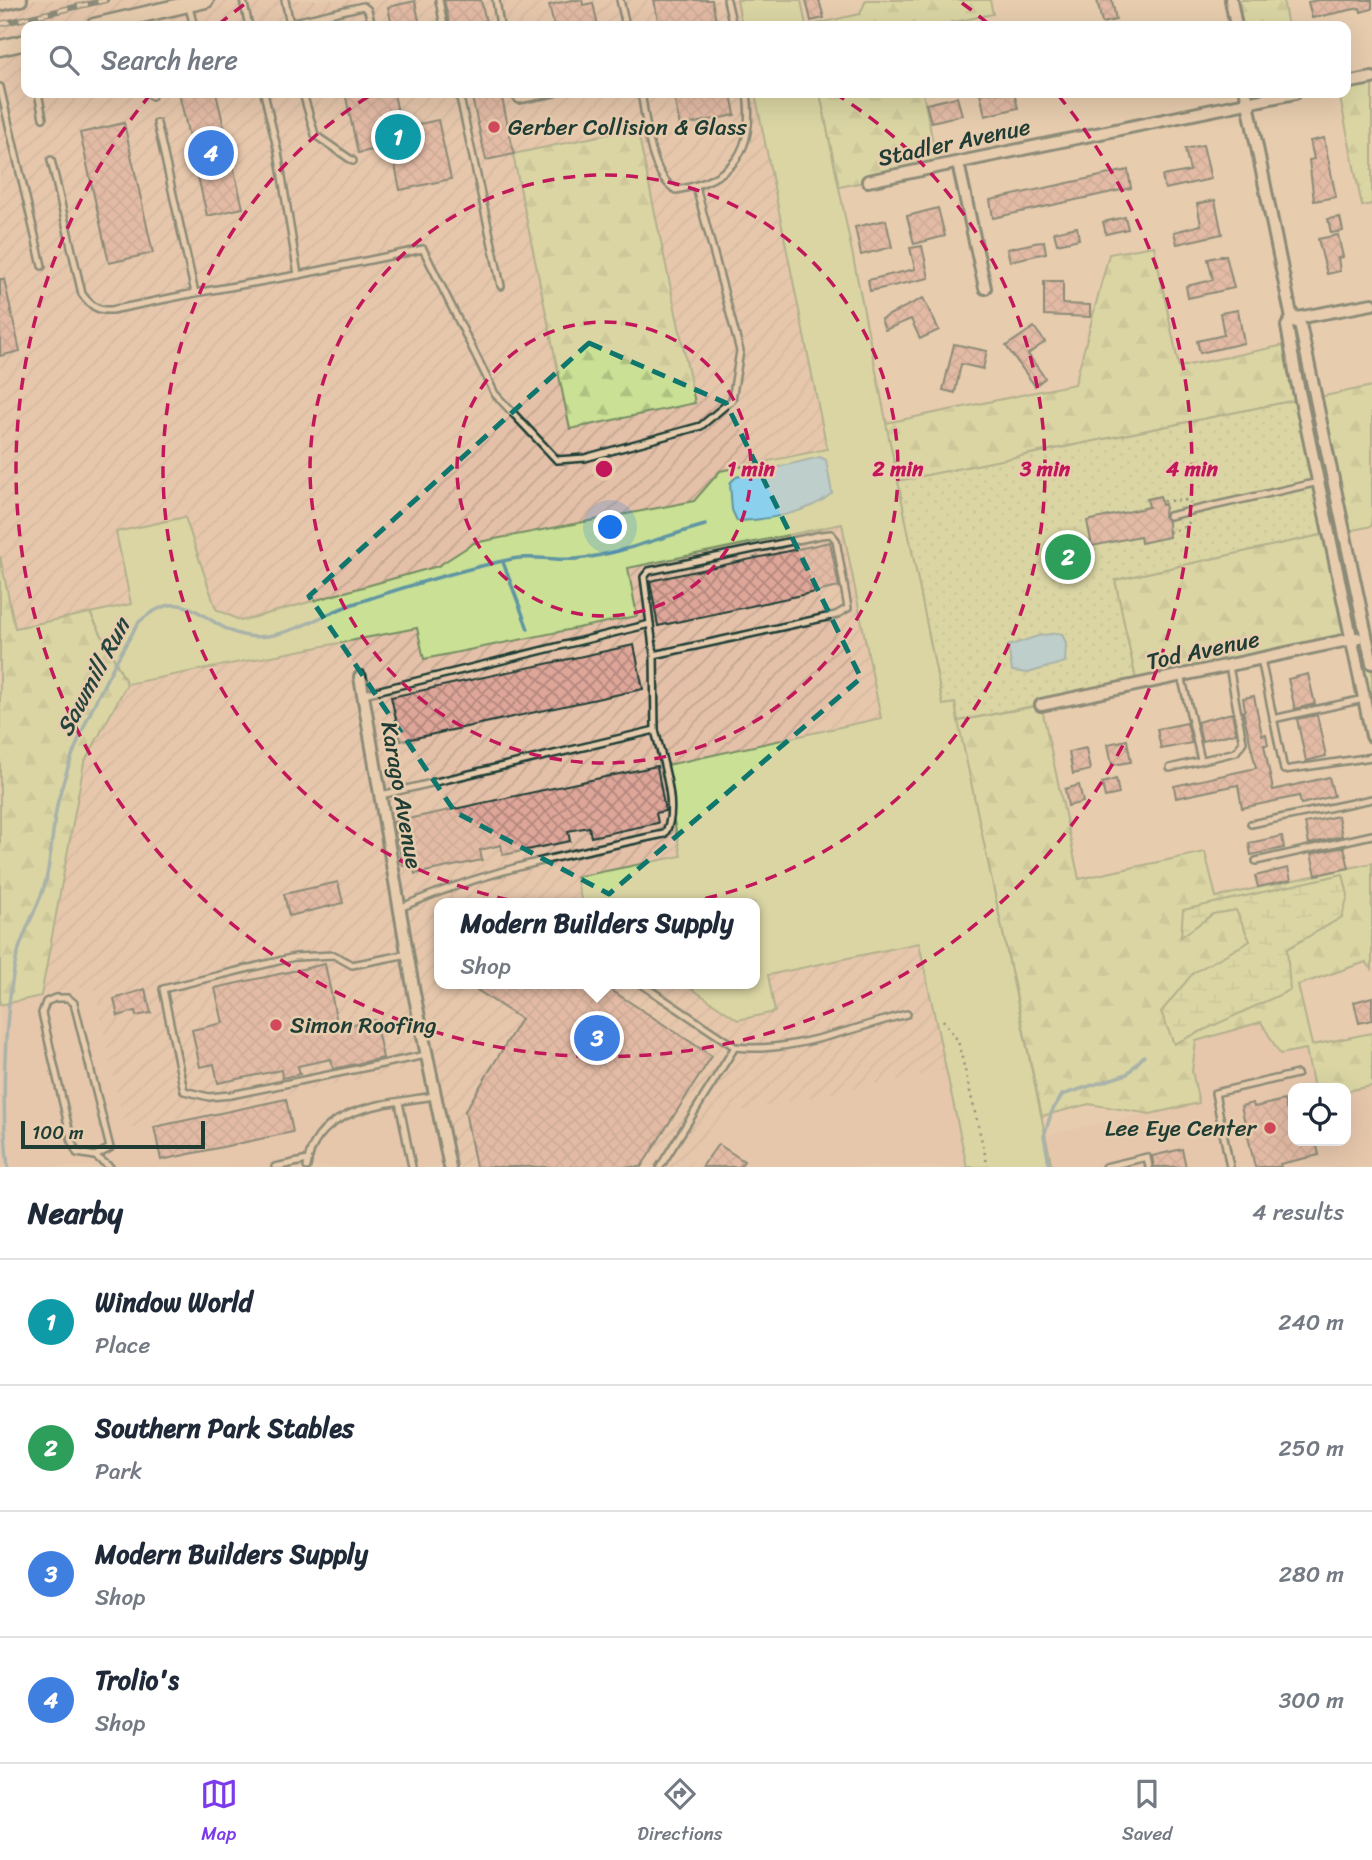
<!DOCTYPE html>
<html lang="en">
<head>
<meta charset="utf-8">
<style>
	:root { --surface:#fff; --page:#f2f2f3; --text:#1f2937; --muted:#747a83; --line:#e0e1e3; --accent:#7c3aed }
	body { margin:0; font-family:Sriracha,sans-serif; background:var(--page); color:var(--text) }
	.controls { position:absolute; right:21px; bottom:21px; display:grid; overflow:hidden; border-radius:14px; box-shadow:0 7px 28px #0002 }
	.controls button { width:63px; height:63px; display:grid; place-items:center; padding:0; border:0; border-bottom:2px solid var(--line); background:var(--surface); color:var(--text); font:35px sans-serif }
	.scale { position:absolute; left:21px; bottom:18px; width:184px; box-sizing:border-box; padding-left:7px; border:4px solid #1f3d34; border-top:0; font-size:19px; line-height:24px; white-space:nowrap; color:#1f3d34; -webkit-text-stroke:5px #e7ccae; paint-order:stroke }
	.you { position:absolute; left:611px; top:528px; width:24px; height:24px; margin:-18px; border:5px solid #fff; border-radius:50%; background:#1a73e8; box-shadow:0 0 0 10px #1a73e833 }
	.badge { display:grid; place-items:center; width:46px; height:46px; border-radius:50%; background:var(--accent); color:#fff; font-size:23px; font-weight:700 }
	.pin { position:absolute; translate:-50% -50%; border:4px solid #fff; box-shadow:0 2px 7px #0006 }
	.popup { position:absolute; left:434px; top:898px; width:326px; height:91px; box-sizing:border-box; display:grid; place-content:center; border-radius:14px; background:var(--surface); filter:drop-shadow(0 2px 5px #0005); font-size:23px; white-space:nowrap; color:var(--muted) }
	.popup b { font-size:26px; color:var(--text) }
	.popup::after { content:''; position:absolute; left:50%; top:100%; margin-left:-14px; border:14px solid transparent; border-top-color:var(--surface) }
	.list { margin:0; padding:0; list-style:none }
	h2 { display:flex; justify-content:space-between; align-items:center; height:91px; margin:0; padding:0 28px; font-size:30px }
	h2 small { font-size:23px; font-weight:400; color:var(--muted) }
	.list li { display:grid; grid-template-columns:46px 1fr auto; gap:21px; align-items:center; box-sizing:border-box; height:126px; padding:0 28px; border-top:2px solid var(--line) }
	.list b { display:block; font-size:26px; white-space:nowrap }
	.list p { margin:0; font-size:23px; white-space:nowrap; color:var(--muted) }
	.list em { font-size:23px; font-style:normal; color:var(--muted) }
	.icon { flex:none; width:38px; height:38px; fill:none; stroke:currentColor; stroke-width:2; stroke-linecap:round; stroke-linejoin:round }
	.map { position:relative; flex:none; width:1372px; height:1167px; overflow:hidden }
	.search { position:absolute; background:var(--surface); box-shadow:0 7px 28px #0002; left:21px; right:21px; top:21px; height:77px; display:flex; align-items:center; gap:18px; box-sizing:border-box; padding:0 24px; border-radius:14px; color:var(--muted); font-size:26px }
	.sheet { height:595px; background:var(--surface) }
	nav { display:flex; justify-content:space-around; align-items:center; box-sizing:border-box; height:98px; border-top:2px solid var(--line); background:var(--surface); font-size:19px; color:var(--muted) }
	nav a { display:grid; justify-items:center; gap:4px }
	nav .on { color:var(--accent) }
	.map>svg:first-child { display:block }
</style>
</head>
<body>
<div class="map">
<svg width="1372" height="1167" viewBox="0 0 1372 1167">
	<defs>
		<pattern id="industrial-furrows" width="10" height="10" patternUnits="userSpaceOnUse" patternTransform="scale(1.75)"><rect width="10" height="10" fill="#e4c0a8"/><path d="M-1 1l2-2M0 10L10 0M9 11l2-2" fill="none" stroke="#c3a691"/></pattern>
		<pattern id="forest-firs" width="22" height="20" patternUnits="userSpaceOnUse" patternTransform="scale(1.75)"><rect width="22" height="20" fill="#cae095"/><path d="M5 1l3.5 6h-7zM16 11l3.5 6h-7z" fill="#adc181"/></pattern>
		<pattern id="wetland-marsh" width="20" height="14" patternUnits="userSpaceOnUse" patternTransform="scale(1.75)"><rect width="20" height="14" fill="#cae095"/><path d="M1 5h8M5 5V1M11 12h8M15 12V8" fill="none" stroke="#adc181"/></pattern>
		<pattern id="park-dots" width="8" height="8" patternUnits="userSpaceOnUse" patternTransform="scale(1.75)"><rect width="8" height="8" fill="#cae095"/><path d="M2 2h.1M6 6h.1" fill="none" stroke="#adc181" stroke-width="1.8" stroke-linecap="round"/></pattern>
		<pattern id="building-cross-hatch" width="8" height="8" patternUnits="userSpaceOnUse" patternTransform="scale(1.75)"><rect width="8" height="8" fill="#dea599"/><path d="M0 0l8 8M0 8l8-8" fill="none" stroke="#b3887e"/></pattern>
	</defs>
	<rect width="100%" height="100%" fill="#e7ccae"/>
	<filter id="ink" filterUnits="userSpaceOnUse"><feTurbulence type="fractalNoise" baseFrequency=".0143" numOctaves="2"/><feDisplacementMap in="SourceGraphic" scale="14" xChannelSelector="R" yChannelSelector="G"/><feConvolveMatrix kernelMatrix="1 2 1 2 8 2 1 2 1" color-interpolation-filters="sRGB"/></filter>
	<g filter="url(#ink)">
		<g fill="#e4c0a8">
			<polygon points="94,985 428,1065 450,1167 0,1167 0,1005"/>
			<polygon points="1262,1022 1280,1054 1306,1049 1314,1088 1293,1088 1293,1141 1346,1141 1346,1091 1372,1086 1372,1167 1052,1167 1046,1135 1199,1103 1192,1071 1196,1041"/>
			<polygon points="946,1070 967,1167 689,1167 723,1115"/>
		</g>
		<g fill="url(#industrial-furrows)">
			<polygon points="0,0 737,0 742,26 26,26 26,93 755,93 827,449 720,471 694,501 474,543 438,566 241,621 216,609 185,517 117,532 132,604 15,628 0,556"/>
			<polygon points="842,524 881,718 663,766 681,857 577,877 582,903 440,903 440,984 685,984 738,1020 767,975 919,943 946,1070 723,1115 689,1167 450,1167 428,1065 125,1129 94,985 41,996 84,763 127,684 418,628 424,659 637,616 627,568"/>
		</g>
		<g fill="#cae095" stroke="#748e64" stroke-width="2">
			<polygon points="737,0 801,0 806,26 742,26"/>
			<polygon points="755,93 820,93 943,704 955,703 1052,1167 967,1167 919,943 768,975 775,1012 738,1020 685,984 754,984 754,903 582,903 576,877 681,856 663,766 881,718 842,524 628,568 637,616 424,659 417,628 127,684 90,613 131,604 116,532 185,517 216,609 241,621 438,566 474,543 694,501 720,471 827,449"/>
			<polygon points="1300,324 1372,663 1372,736 1287,326"/>
		</g>
		<g fill="url(#forest-firs)" stroke="#748e64" stroke-width="2">
			<polygon points="866,0 990,0 993,14 935,26 806,26 860,14"/>
			<polygon points="1231,0 1283,0 1288,26 1236,26"/>
			<polygon points="1372,78 1372,204 1362,206 1339,93 1346,93 1346,83"/>
			<polygon points="820,93 923,93 938,167 839,187"/>
			<polygon points="637,128 695,403 570,429 513,154"/>
			<polygon points="1154,246 1179,367 1290,344 1301,399 898,481 886,423 1075,384 1109,254"/>
			<polygon points="1372,386 1372,526 1344,532 1315,398"/>
			<polygon points="1329,533 1351,640 1137,685 1115,580"/>
			<polygon points="0,556 15,628 90,613 127,684 84,763 41,996 0,1005"/>
			<polygon points="1037,706 1042,709 1079,879 1205,852 1216,897 1372,863 1372,969 1366,962 1298,985 1312,1045 1372,1033 1372,1086 1346,1091 1346,1088 1314,1088 1306,1049 1280,1054 1261,1022 1196,1041 1192,1071 1199,1103 1150,1114 1089,1104 1042,1116 958,721"/>
		</g>
		<polygon fill="url(#wetland-marsh)" stroke="#748e64" stroke-width="2" points="1343,874 1348,895 1342,917 1287,949 1290,990 1174,1044 1161,1012 1193,973 1250,941 1236,910 1213,914 1181,937 1183,910"/>
		<polygon fill="url(#park-dots)" stroke="#748e64" stroke-width="2" points="1301,399 1329,533 1115,580 1137,685 958,721 955,703 943,705 898,481"/>
		<g fill="#8bd0ed" stroke="#6095a3" stroke-width="2">
			<path d="M820,457L826,460L832,493C810,513 767,520 737,521L732,510L730,483L736,477Z"/>
			<polygon points="1057,633 1062,634 1066,643 1065,662 1028,673 1012,671 1008,646 1038,636"/>
		</g>
		<g fill="none" stroke-linecap="round" stroke-linejoin="round">
			<g stroke="#6095a3" stroke-width="3.5">
				<polyline points="503,562 528,629"/>
				<path d="M8,1167C1,1111 4,1015 16,960C22,931 39,908 46,880C52,854 52,827 58,801C74,738 105,678 139,622C195,573 207,645 268,636C299,631 324,614 353,604C404,587 459,570 512,559C533,555 555,561 576,559C617,555 665,536 705,525"/>
				<polyline points="1046,1167 1049,1164 1044,1136 1052,1111 1062,1095 1127,1074 1144,1056"/>
			</g>
		</g>
		<g fill="url(#building-cross-hatch)" stroke="#1f3d34" stroke-width="2">
			<polygon points="444,0 481,0 487,26 450,26"/>
			<polygon points="572,0 582,0 583,5 593,3 598,26 554,26 549,5"/>
			<polygon points="654,0 712,0 717,26 659,26"/>
			<polygon points="806,0 819,0 824,18 811,21"/>
			<polygon points="1097,0 1112,0 1116,20 1102,23"/>
			<polygon points="1318,0 1372,0 1372,9 1361,12 1360,8 1312,18 1308,2"/>
			<polygon points="415,1 420,26 392,26 388,7"/>
			<polygon points="179,93 216,93 243,208 207,216"/>
			<polygon points="345,93 394,93 401,128 438,120 451,179 400,190 391,146 358,153"/>
			<polygon points="471,93 501,93 514,154 486,160"/>
			<polygon points="673,93 731,93 735,115 680,126"/>
			<polygon points="980,93 1014,93 1018,108 985,116"/>
			<polygon points="957,97 962,115 931,122 926,104"/>
			<polygon points="124,123 153,253 109,263 80,133"/>
			<polygon points="1324,138 1336,197 1314,201 1309,160 1314,159 1310,141"/>
			<polygon points="1203,145 1211,179 1165,189 1162,176 1190,171 1185,149"/>
			<polygon points="1128,170 1131,188 993,218 990,200"/>
			<polygon points="1215,200 1222,234 1177,244 1174,232 1201,225 1197,204"/>
			<polygon points="938,208 945,236 914,244 907,216"/>
			<polygon points="1125,217 1128,229 1106,234 1103,222"/>
			<polygon points="1340,217 1343,231 1331,233 1328,219"/>
			<polygon points="886,220 892,247 861,255 855,227"/>
			<polygon points="1077,227 1079,239 1057,244 1054,232"/>
			<polygon points="1338,235 1343,257 1338,258 1340,271 1327,274 1318,239"/>
			<polygon points="1044,241 1046,253 1010,261 1007,249"/>
			<polygon points="922,246 929,278 870,291 868,280 915,269 910,248"/>
			<polygon points="1226,255 1234,288 1188,298 1186,286 1213,280 1208,259"/>
			<polygon points="0,279 4,279 20,351 0,356"/>
			<polygon points="1044,281 1063,281 1063,304 1090,305 1090,317 1044,315"/>
			<polygon points="923,298 939,330 920,339 911,319 885,330 881,319"/>
			<polygon points="1238,310 1244,343 1200,353 1197,341 1224,335 1220,313"/>
			<polygon points="1034,327 1045,342 1028,354 1045,378 1035,386 1006,346"/>
			<polygon points="954,344 987,351 983,369 961,364 955,393 943,390"/>
			<polygon points="1160,496 1162,505 1165,504 1164,516 1168,521 1169,537 1141,543 1140,536 1092,546 1087,521 1149,507 1147,499"/>
			<polygon points="830,542 839,587 658,626 650,581"/>
			<polygon points="634,645 643,689 401,741 391,697"/>
			<polygon points="1308,674 1315,704 1295,709 1288,679"/>
			<polygon points="1254,696 1262,735 1266,734 1268,745 1264,745 1273,790 1329,777 1334,796 1301,804 1299,796 1242,808 1238,785 1176,798 1174,786 1256,768 1243,711 1245,710 1243,698"/>
			<polygon points="1232,713 1236,733 1202,741 1197,722"/>
			<polygon points="1317,715 1326,756 1306,761 1297,719"/>
			<polygon points="1187,723 1192,743 1161,749 1157,729"/>
			<polygon points="1127,740 1131,762 1112,765 1108,744"/>
			<polygon points="1086,748 1090,770 1073,774 1069,752"/>
			<polygon points="657,766 665,811 656,813 658,823 591,837 589,827 568,831 570,841 503,855 501,845 480,850 482,860 415,874 413,864 403,866 393,822"/>
			<polygon points="1116,779 1119,794 1105,797 1102,783"/>
			<polygon points="1079,785 1083,802 1068,806 1065,789"/>
			<polygon points="1338,816 1342,836 1309,844 1305,823"/>
			<polygon points="1282,836 1284,848 1251,855 1249,843"/>
			<polygon points="1344,847 1349,868 1316,875 1311,854"/>
			<polygon points="1288,868 1291,880 1258,887 1255,876"/>
			<polygon points="338,882 343,903 289,916 284,894"/>
			<polygon points="325,964 338,1027 375,1020 383,1058 333,1069 331,1059 298,1066 300,1074 282,1078 281,1070 218,1083 214,1064 200,1067 192,1030 223,1023 215,988"/>
			<polygon points="468,984 602,984 712,1056 641,1167 476,1167 465,1111 521,1019"/>
			<polygon points="145,989 151,1013 136,1016 135,1011 118,1016 114,999"/>
			<polygon points="1372,997 1372,1020 1359,1023 1354,1002"/>
			<polygon points="286,1099 293,1132 161,1160 154,1127"/>
			<polygon points="1284,1100 1287,1111 1293,1109 1293,1141 1316,1141 1319,1155 1280,1164 1281,1167 1255,1167 1241,1106 1253,1103 1254,1107"/>
			<polygon points="718,1144 744,1161 740,1167 702,1167"/>
			<polygon points="1182,1149 1186,1167 1154,1167 1152,1156"/>
		</g>
		<g fill="none" stroke-linecap="round" stroke-linejoin="round">
			<defs>
				<g id="service">
					<polyline points="243,0 249,26"/>
					<polyline points="285,0 290,24"/>
					<polyline points="439,0 444,26"/>
					<polyline points="496,0 500,26"/>
					<polyline points="620,0 626,26"/>
					<polyline points="727,0 733,26"/>
					<polyline points="188,4 194,26"/>
					<polyline points="290,23 363,6 368,10 372,26"/>
					<polyline points="0,87 42,266"/>
					<polyline points="38,93 43,118"/>
					<polyline points="152,93 152,96"/>
					<polyline points="303,93 315,135 353,161"/>
					<polyline points="459,93 501,286"/>
					<polyline points="512,93 519,100 554,93"/>
					<path d="M641,93C647,122 649,174 676,190C734,180 755,150 747,93"/>
					<path d="M51,160L82,294C91,306 97,311 112,310L195,293L157,123"/>
					<polyline points="298,275 423,249 495,394 557,460 585,458 701,426 732,400 740,351 696,187"/>
					<polyline points="195,293 298,275 278,152 264,93"/>
					<polyline points="1169,516 1319,482"/>
					<polyline points="654,655 836,615 848,608 836,540 831,534 821,535 649,571 644,577 654,655 655,730"/>
					<polyline points="1261,659 1284,770 1372,757"/>
					<polyline points="1181,675 1201,760"/>
					<polyline points="364,694 650,624"/>
					<polyline points="1273,719 1364,699"/>
					<polyline points="1170,768 1236,752 1243,742 1229,666"/>
					<path d="M381,795L655,730C661,756 681,813 664,834C575,853 484,870 400,908"/>
					<polyline points="1251,824 1372,799"/>
					<polyline points="1256,861 1372,835"/>
					<polyline points="408,954 352,965 334,955 295,957 163,989 184,1091 209,1097 231,1095 426,1055"/>
					<polyline points="641,984 735,1047 660,1167"/>
					<polygon points="55,998 68,998 74,1003 110,1148 95,1156 77,1153 72,1142 42,1013 46,1002"/>
					<path d="M735,1047C788,1054 855,1027 907,1014"/>
					<polyline points="399,1102 412,1167"/>
					<polyline points="95,1156 110,1167"/>
					<polyline points="275,1167 308,1160"/>
					<path d="M307,1167C314,1106 387,1104 434,1096"/>
					<polyline points="1105,1167 1147,1157 1149,1167"/>
					<polyline points="1230,1167 1215,1093 1297,1074"/>
				</g>
				<g id="minor">
					<polyline points="1231,0 1236,26"/>
					<polyline points="0,5 21,0"/>
					<polyline points="1346,83 1372,78"/>
					<polyline points="1246,93 1292,319 1300,324 1372,663"/>
					<polyline points="958,163 985,288"/>
					<polyline points="868,181 1295,93"/>
					<polyline points="1292,319 1287,326 1296,377 1372,736"/>
					<polyline points="1292,319 1372,304"/>
					<polyline points="360,677 414,993 450,1167"/>
					<polyline points="1041,705 1357,638"/>
				</g>
				<g id="tertiary">
					<polyline points="94,26 206,0"/>
					<polyline points="0,48 26,42"/>
				</g>
			</defs>
			<use href="#service" stroke="#1f3d34" stroke-width="10"/>
			<use href="#minor" stroke="#1f3d34" stroke-width="16"/>
			<use href="#tertiary" stroke="#1f3d34" stroke-width="19"/>
			<g stroke="#1f3d34" stroke-width="2.5" stroke-dasharray="2 5" stroke-linecap="butt">
				<polyline points="1163,501 1189,500 1191,503"/>
				<polyline points="1169,532 1184,527 1193,519"/>
				<polyline points="943,1020 958,1041 988,1167"/>
			</g>
			<use href="#service" stroke="#e7ccae" stroke-width="5"/>
			<use href="#minor" stroke="#e7ccae" stroke-width="10"/>
			<use href="#tertiary" stroke="#e7ccae" stroke-width="14"/>
			<defs>
				<polyline id="rail" points="0,24 106,0"/>
			</defs>
			<use href="#rail" stroke="#1f3d34" stroke-width="6"/>
			<use href="#rail" stroke="#e7ccae" stroke-width="3.5" stroke-dasharray="10" stroke-linecap="butt"/>
		</g>
	</g>
	<path d="M0 0H1372V1167H0ZM589,343L726,403L861,678L609,894L455,812L309,596Z" fill="#e7ccae" fill-opacity=".55" fill-rule="evenodd"/>
	<path fill="none" stroke="#0f766e" stroke-width="5" stroke-dasharray="14 9" stroke-linejoin="round" d="M589,343L726,403L861,678L609,894L455,812L309,596Z"/>
	<g fill="none" stroke="#c2185b" stroke-width="3.5" stroke-dasharray="12 9">
		<circle cx="604" cy="469" r="147"/>
		<circle cx="604" cy="469" r="294"/>
		<path d="M834 93A441 441 0 1 1 374 93"/>
		<path d="M218 25A588 588 0 0 1 246 3M962 3A588 588 0 0 1 990 25M1058 95A588 588 0 1 1 150 95"/>
	</g>
	<g fill="#d1495b" stroke="#e7ccae" stroke-width="2.5">
		<circle cx="494" cy="127" r="7"/>
		<circle cx="276" cy="1025" r="7"/>
		<circle cx="1270" cy="1128" r="7"/>
	</g>
	<g text-anchor="middle" stroke-width="5" stroke-linejoin="round" paint-order="stroke">
		<g font-size="23" fill="#1f3d34" stroke="#e7ccae" text-anchor="start">
			<text x="508" y="135">Gerber Collision &amp; Glass</text>
			<text x="290" y="1033">Simon Roofing</text>
			<text x="1256" y="1136" text-anchor="end">Lee Eye Center</text>
		</g>
		<g font-size="23" fill="#1f3d34" stroke="#e7ccae">
			<text transform="translate(954 142) rotate(-12)" y="8">Stadler Avenue</text>
			<text transform="translate(1203 650) rotate(-12)" y="8">Tod Avenue</text>
			<text transform="translate(402 795) rotate(80)" y="8">Karago Avenue</text>
		</g>
		<g font-size="24" font-style="italic" fill="#24443d" stroke="#e7ccae">
			<text transform="translate(93 677) rotate(-62)" y="8">Sawmill Run</text>
		</g>
	</g>
	<circle cx="604" cy="469" r="10" fill="#c2185b" stroke="#e7ccae" stroke-width="3.5"/>
	<g font-size="21" text-anchor="middle" font-weight="bold" fill="#c2185b" stroke="#e7ccae" stroke-width="5" stroke-linejoin="round" paint-order="stroke">
		<text x="751" y="476">1 min</text>
		<text x="898" y="476">2 min</text>
		<text x="1045" y="476">3 min</text>
		<text x="1192" y="476">4 min</text>
	</g>
</svg>
<div class="controls">
<button><svg class="icon" aria-label="locate" viewBox="0 0 24 24"><circle cx="12" cy="12" r="6"/><path d="M12 2v4M12 18v4M2 12h4M18 12h4"/></svg></button>
</div>
<div class="scale">100 m</div>
<div class="you"></div>
<div class="pin badge" style="left:398px;top:137px;background:#0f9aa8">1</div>
<div class="pin badge" style="left:1068px;top:557px;background:#2e9e5b">2</div>
<div class="pin badge" style="left:597px;top:1038px;background:#3f7fe0">3</div>
<div class="popup"><b>Modern Builders Supply</b>Shop</div>
<div class="pin badge" style="left:211px;top:153px;background:#3f7fe0">4</div>
<div class="search"><svg class="icon" aria-label="search" viewBox="0 0 24 24"><circle cx="10" cy="10" r="6"/><path d="M15 15l6 6"/></svg>Search here</div>
</div>
<section class="sheet">
<h2>Nearby<small>4 results</small></h2>
<ul class="list">
<li><span class="badge" style="background:#0f9aa8">1</span><div><b>Window World</b><p>Place</p></div><em>240 m</em></li>
<li><span class="badge" style="background:#2e9e5b">2</span><div><b>Southern Park Stables</b><p>Park</p></div><em>250 m</em></li>
<li><span class="badge" style="background:#3f7fe0">3</span><div><b>Modern Builders Supply</b><p>Shop</p></div><em>280 m</em></li>
<li><span class="badge" style="background:#3f7fe0">4</span><div><b>Trolio's</b><p>Shop</p></div><em>300 m</em></li>
</ul>
</section>
<nav>
<a class="on"><svg class="icon" aria-label="map" viewBox="0 0 24 24"><path d="M3 6l6-2 6 2 6-2v14l-6 2-6-2-6 2zM9 4v14M15 6v14"/></svg>Map</a>
<a><svg class="icon" aria-label="directions" viewBox="0 0 24 24"><path d="M12 3l9 9-9 9-9-9zM9 14v-3h6M13 9l2 2-2 2"/></svg>Directions</a>
<a><svg class="icon" aria-label="saved" viewBox="0 0 24 24"><path d="M7 4h10v16l-5-4-5 4z"/></svg>Saved</a>
</nav>
</body>
</html>
